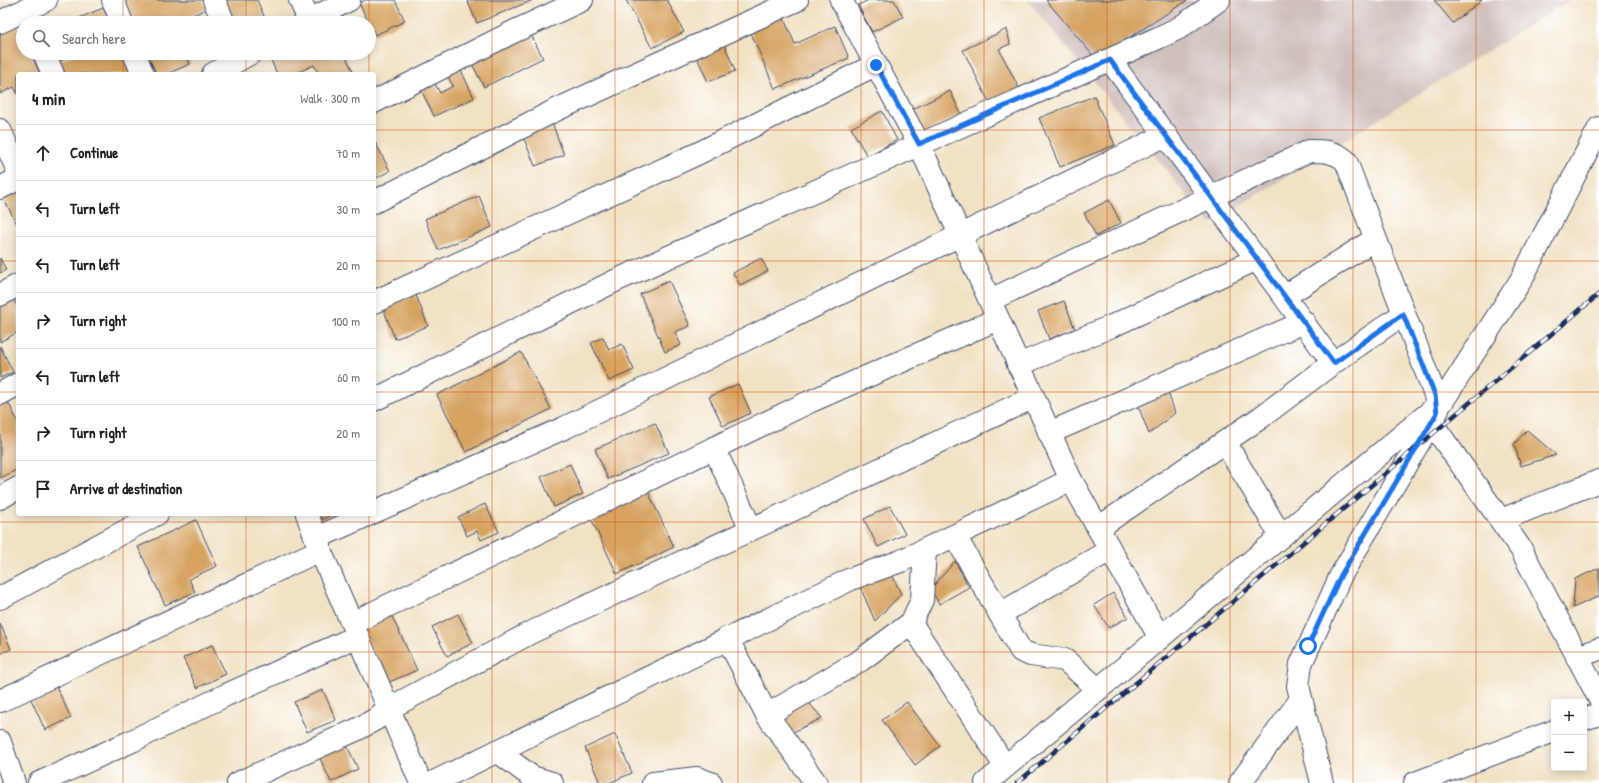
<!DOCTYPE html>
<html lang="en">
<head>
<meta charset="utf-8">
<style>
	:root { --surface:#fff; --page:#f6f6f6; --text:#202124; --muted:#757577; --line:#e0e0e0 }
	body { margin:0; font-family:"Patrick Hand",sans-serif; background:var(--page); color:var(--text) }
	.controls { position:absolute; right:12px; bottom:12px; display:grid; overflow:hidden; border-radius:4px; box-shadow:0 2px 10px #0003 }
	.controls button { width:36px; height:36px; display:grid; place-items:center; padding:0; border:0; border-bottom:1px solid var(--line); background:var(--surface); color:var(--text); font:20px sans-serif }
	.stop { position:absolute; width:12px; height:12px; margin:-9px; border:3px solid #1a73e8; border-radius:50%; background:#fff }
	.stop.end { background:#1a73e8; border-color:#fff; box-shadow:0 1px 4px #0008 }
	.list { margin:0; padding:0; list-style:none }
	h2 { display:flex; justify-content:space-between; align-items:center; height:52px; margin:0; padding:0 16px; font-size:17px }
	h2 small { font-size:13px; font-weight:400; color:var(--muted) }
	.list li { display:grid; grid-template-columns:26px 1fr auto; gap:12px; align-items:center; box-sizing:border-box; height:56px; padding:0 16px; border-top:1px solid var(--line) }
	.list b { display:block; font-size:15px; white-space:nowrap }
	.list em { font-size:13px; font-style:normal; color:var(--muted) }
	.icon { flex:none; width:22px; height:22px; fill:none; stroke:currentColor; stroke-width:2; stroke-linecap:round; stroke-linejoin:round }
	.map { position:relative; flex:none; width:1599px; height:783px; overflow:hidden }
	.search { position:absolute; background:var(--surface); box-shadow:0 2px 10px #0003; left:16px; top:16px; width:360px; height:44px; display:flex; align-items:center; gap:10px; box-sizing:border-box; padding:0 14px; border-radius:22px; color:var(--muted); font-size:15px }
	.panel { position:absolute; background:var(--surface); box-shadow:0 2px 10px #0003; left:16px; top:72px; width:360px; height:444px; border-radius:4px }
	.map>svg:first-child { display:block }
</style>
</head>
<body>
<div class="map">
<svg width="1599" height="783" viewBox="0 0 1599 783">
	<rect width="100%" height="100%" fill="#fff"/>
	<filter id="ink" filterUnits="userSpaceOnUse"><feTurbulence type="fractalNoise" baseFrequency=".025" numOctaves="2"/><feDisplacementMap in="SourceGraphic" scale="8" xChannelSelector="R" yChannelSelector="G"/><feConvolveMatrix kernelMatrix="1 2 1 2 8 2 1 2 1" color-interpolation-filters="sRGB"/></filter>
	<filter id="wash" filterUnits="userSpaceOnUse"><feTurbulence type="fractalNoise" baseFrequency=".012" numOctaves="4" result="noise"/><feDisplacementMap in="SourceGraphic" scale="16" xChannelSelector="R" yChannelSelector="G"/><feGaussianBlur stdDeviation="0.9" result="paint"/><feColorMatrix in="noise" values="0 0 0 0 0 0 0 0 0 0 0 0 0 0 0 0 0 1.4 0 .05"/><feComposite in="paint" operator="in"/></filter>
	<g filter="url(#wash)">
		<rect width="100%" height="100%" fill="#f1e2c4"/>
		<polygon fill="#cfc0bb" points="1028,0 1570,0 1210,224"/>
		<g id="blocks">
			<g fill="#d6a360">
				<polygon points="124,0 203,0 207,9 174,23 134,23"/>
				<polygon points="222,0 257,0 267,23 232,23"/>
				<polygon points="365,0 395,0 405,21 375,35 359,3"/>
				<polygon points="467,0 533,0 477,23"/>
				<polygon points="626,0 667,0 684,32 652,48"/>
				<polygon points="869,0 894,0 903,17 872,32 858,5"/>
				<polygon points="1046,0 1188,0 1096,59"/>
				<polygon points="1434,0 1482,0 1453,23"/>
				<polygon points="103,8 110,23 73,23 72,21"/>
				<polygon points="781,12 795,44 835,26 849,58 775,89 748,26"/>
				<polygon points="16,20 23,36 23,53 31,53 40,74 18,74 18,95 14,87 0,94 0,27"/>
				<polygon points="528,29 543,58 484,87 469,58"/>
				<polygon points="1007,29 1010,44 999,49 1020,90 990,104 963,50"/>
				<polygon points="723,41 735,71 708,82 695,53"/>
				<polygon points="78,53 123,53 132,74 60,74 55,63"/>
				<polygon points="147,53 186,53 190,64 167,74 156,74"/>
				<polygon points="268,53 344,53 354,74 319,74 314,65 294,74 277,74"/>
				<polygon points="460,68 474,98 434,116 420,88 434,82 440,93 453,86 447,75"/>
				<polygon points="950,91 961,114 924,132 913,109"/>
				<polygon points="1094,96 1115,145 1060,167 1039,118"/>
				<polygon points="882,111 897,140 867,156 851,128"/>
				<polygon points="551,120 564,155 535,166 521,131"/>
				<polygon points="374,140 390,171 374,179"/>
				<polygon points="18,183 18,226 0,192"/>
				<polygon points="479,196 492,227 438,250 425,219"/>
				<polygon points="1109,200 1121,223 1096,236 1084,213"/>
				<polygon points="0,258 6,270 0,273"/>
				<polygon points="761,258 768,271 740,285 733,273"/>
				<polygon points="669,281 690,326 675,332 681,345 665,352 640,294"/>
				<polygon points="11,294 18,308 18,332 0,342 0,300"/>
				<polygon points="416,295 428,326 395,339 383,308"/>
				<polygon points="1064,301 1075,329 1049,339 1038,311"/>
				<polygon points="603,337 609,350 622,344 634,370 609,381 591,343"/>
				<polygon points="0,346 13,372 0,378"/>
				<polygon points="521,352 551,409 466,452 437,395"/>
				<polygon points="738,384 751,413 723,426 709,397"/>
				<polygon points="1168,392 1175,413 1149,434 1137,403"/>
				<polygon points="8,402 18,422 18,469 0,478 0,406"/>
				<polygon points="655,423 669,453 608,479 595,449"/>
				<polygon points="1527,430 1556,455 1521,466 1514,444"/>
				<polygon points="570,464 583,494 554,507 541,477"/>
				<polygon points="645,485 674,547 617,574 588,512"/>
				<polygon points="485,504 499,532 481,540 477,531 467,536 458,517"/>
				<polygon points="890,506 905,534 878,547 864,519"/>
				<polygon points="316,514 334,514 319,521"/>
				<polygon points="196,520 217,566 189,579 195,592 165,605 138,547"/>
				<polygon points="955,561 969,587 939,604 931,589"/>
				<polygon points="889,568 901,594 875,621 858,582"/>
				<polygon points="1599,568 1599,596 1573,608 1575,579"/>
				<polygon points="1113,593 1128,617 1109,628 1094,605"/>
				<polygon points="389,610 417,670 387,683 359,623"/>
				<polygon points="458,614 473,643 447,656 432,627"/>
				<polygon points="0,623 11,649 0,654"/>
				<polygon points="212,645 226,674 197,688 183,658"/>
				<polygon points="56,686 71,718 45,730 30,697"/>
				<polygon points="323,690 336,720 307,732 294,702"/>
				<polygon points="804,697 822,718 789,734 777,720"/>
				<polygon points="907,702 940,746 915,765 882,720"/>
				<polygon points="615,734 632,773 609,783 600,783 585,748"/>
				<polygon points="343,737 358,769 331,782 316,750"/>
			</g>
		</g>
	</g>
	<g filter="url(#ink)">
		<use href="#blocks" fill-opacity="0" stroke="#3b4a6d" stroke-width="1"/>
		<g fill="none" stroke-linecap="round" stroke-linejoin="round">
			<defs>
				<g id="minor">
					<polyline points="113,0 122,23"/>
					<polyline points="214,0 224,23"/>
					<polyline points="300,0 309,20"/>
					<polyline points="841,0 919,144 1071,480 1160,638"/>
					<polyline points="0,22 46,0"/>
					<polyline points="304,23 349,0"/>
					<polyline points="44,53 53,74"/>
					<polyline points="134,53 143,74"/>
					<polyline points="1110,60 1333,363"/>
					<polyline points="213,74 251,53"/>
					<polyline points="374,102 513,32 582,0"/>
					<polyline points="0,130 18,171"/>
					<polyline points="0,188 18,179"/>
					<polyline points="374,202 556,110 797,0"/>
					<polyline points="0,295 18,285"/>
					<polyline points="1285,296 1375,239"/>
					<path d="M990,300L1309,151C1323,151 1335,151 1346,161L1435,395L1438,410L1341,575L1301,664L1298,686L1322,783"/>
					<polyline points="374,302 699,153 875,65"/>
					<polyline points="1018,365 1112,326 1257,259"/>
					<polyline points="0,394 18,384"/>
					<polyline points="374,400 617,280 1158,38 1179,28 1219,0"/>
					<polyline points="1431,422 1521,549 1599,698"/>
					<polyline points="1049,433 1304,322"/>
					<polyline points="1225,442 1281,536"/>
					<polyline points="714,448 751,529"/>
					<polyline points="0,498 18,488"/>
					<polyline points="374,512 564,428 1166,135"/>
					<polyline points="307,514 320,550 421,783"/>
					<polyline points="1501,520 1599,481"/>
					<polyline points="1098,528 1260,418 1333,363 1403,314"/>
					<polyline points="955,536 1021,651 1031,655 1065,660 1098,689"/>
					<polyline points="0,598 157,514"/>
					<polyline points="1000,614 1110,550"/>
					<polyline points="352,623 809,402 998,319"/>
					<polyline points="911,623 1005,766"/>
					<polyline points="727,638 767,715 816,783"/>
					<polyline points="1577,657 1599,649"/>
					<polyline points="0,701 320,550 320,539 323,535 370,514"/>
					<polyline points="767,715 861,660 911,623 922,600 925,550"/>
					<polyline points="1584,719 1599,714"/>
					<polyline points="0,742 14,783"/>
					<polyline points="497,751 532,777 552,783"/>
					<polyline points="39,783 132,741 226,695 358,636"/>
					<polyline points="238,783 358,729 376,719 388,709 530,633 1032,398"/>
					<polyline points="432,783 851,579 901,561 1071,480"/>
					<polyline points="653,783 697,778 711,783"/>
					<polyline points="986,783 1442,402 1521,280 1599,128"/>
					<polyline points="1240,783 1301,699"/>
					<polyline points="1415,783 1554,731"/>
				</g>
			</defs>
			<use href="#minor" stroke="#3b4a6d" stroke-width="24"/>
			<use href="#minor" stroke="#fff" stroke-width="22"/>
			<defs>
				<polyline id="rail" points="1017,783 1599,294"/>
			</defs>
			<use href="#rail" stroke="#1b2f5e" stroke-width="4.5"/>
			<use href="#rail" stroke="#fff" stroke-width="3" stroke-dasharray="9" stroke-linecap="butt"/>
		</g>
	</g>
	<g fill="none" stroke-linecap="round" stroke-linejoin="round" filter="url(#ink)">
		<polyline stroke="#1a73e8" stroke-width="5" points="876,65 919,144 1110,60 1334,363 1403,314 1435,395 1437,413 1341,575 1308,646"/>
	</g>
	<path fill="none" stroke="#d45514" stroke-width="1" stroke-opacity="0.55" d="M123,0V23M246,0V23M369,0V23M492,0V783M615,0V783M738,0V783M861,0V783M984,0V783M1107,0V783M1230,0V783M1353,0V783M1476,0V783M369,23V53M123,53V74M246,53V74M369,53V74M0,130H18M374,130H1599M0,261H18M374,261H1599M0,392H18M374,392H1599M123,514V783M246,514V783M369,514V783M0,522H1599M0,652H1599"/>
</svg>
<div class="controls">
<button>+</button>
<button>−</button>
</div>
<div class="stop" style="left:1308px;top:646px"></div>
<div class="stop end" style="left:876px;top:65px"></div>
<div class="search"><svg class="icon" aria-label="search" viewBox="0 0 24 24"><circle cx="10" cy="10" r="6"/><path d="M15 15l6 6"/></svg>Search here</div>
<section class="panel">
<h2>4 min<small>Walk · 300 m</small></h2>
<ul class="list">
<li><svg class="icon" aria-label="ahead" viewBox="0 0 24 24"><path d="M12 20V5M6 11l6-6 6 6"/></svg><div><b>Continue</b></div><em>70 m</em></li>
<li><svg class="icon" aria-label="left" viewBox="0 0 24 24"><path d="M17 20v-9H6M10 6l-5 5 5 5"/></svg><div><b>Turn left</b></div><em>30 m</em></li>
<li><svg class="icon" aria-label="left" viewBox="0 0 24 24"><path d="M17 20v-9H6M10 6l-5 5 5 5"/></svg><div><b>Turn left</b></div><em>20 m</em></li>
<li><svg class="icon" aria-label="right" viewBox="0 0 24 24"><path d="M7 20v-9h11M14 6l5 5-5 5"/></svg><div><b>Turn right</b></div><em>100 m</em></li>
<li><svg class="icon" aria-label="left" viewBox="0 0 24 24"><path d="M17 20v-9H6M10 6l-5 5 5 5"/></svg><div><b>Turn left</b></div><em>60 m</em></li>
<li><svg class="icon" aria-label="right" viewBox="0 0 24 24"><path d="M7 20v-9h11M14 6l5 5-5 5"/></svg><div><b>Turn right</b></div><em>20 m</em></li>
<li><svg class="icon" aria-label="arrive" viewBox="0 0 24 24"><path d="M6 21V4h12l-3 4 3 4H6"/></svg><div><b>Arrive at destination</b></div></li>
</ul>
</section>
</div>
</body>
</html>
